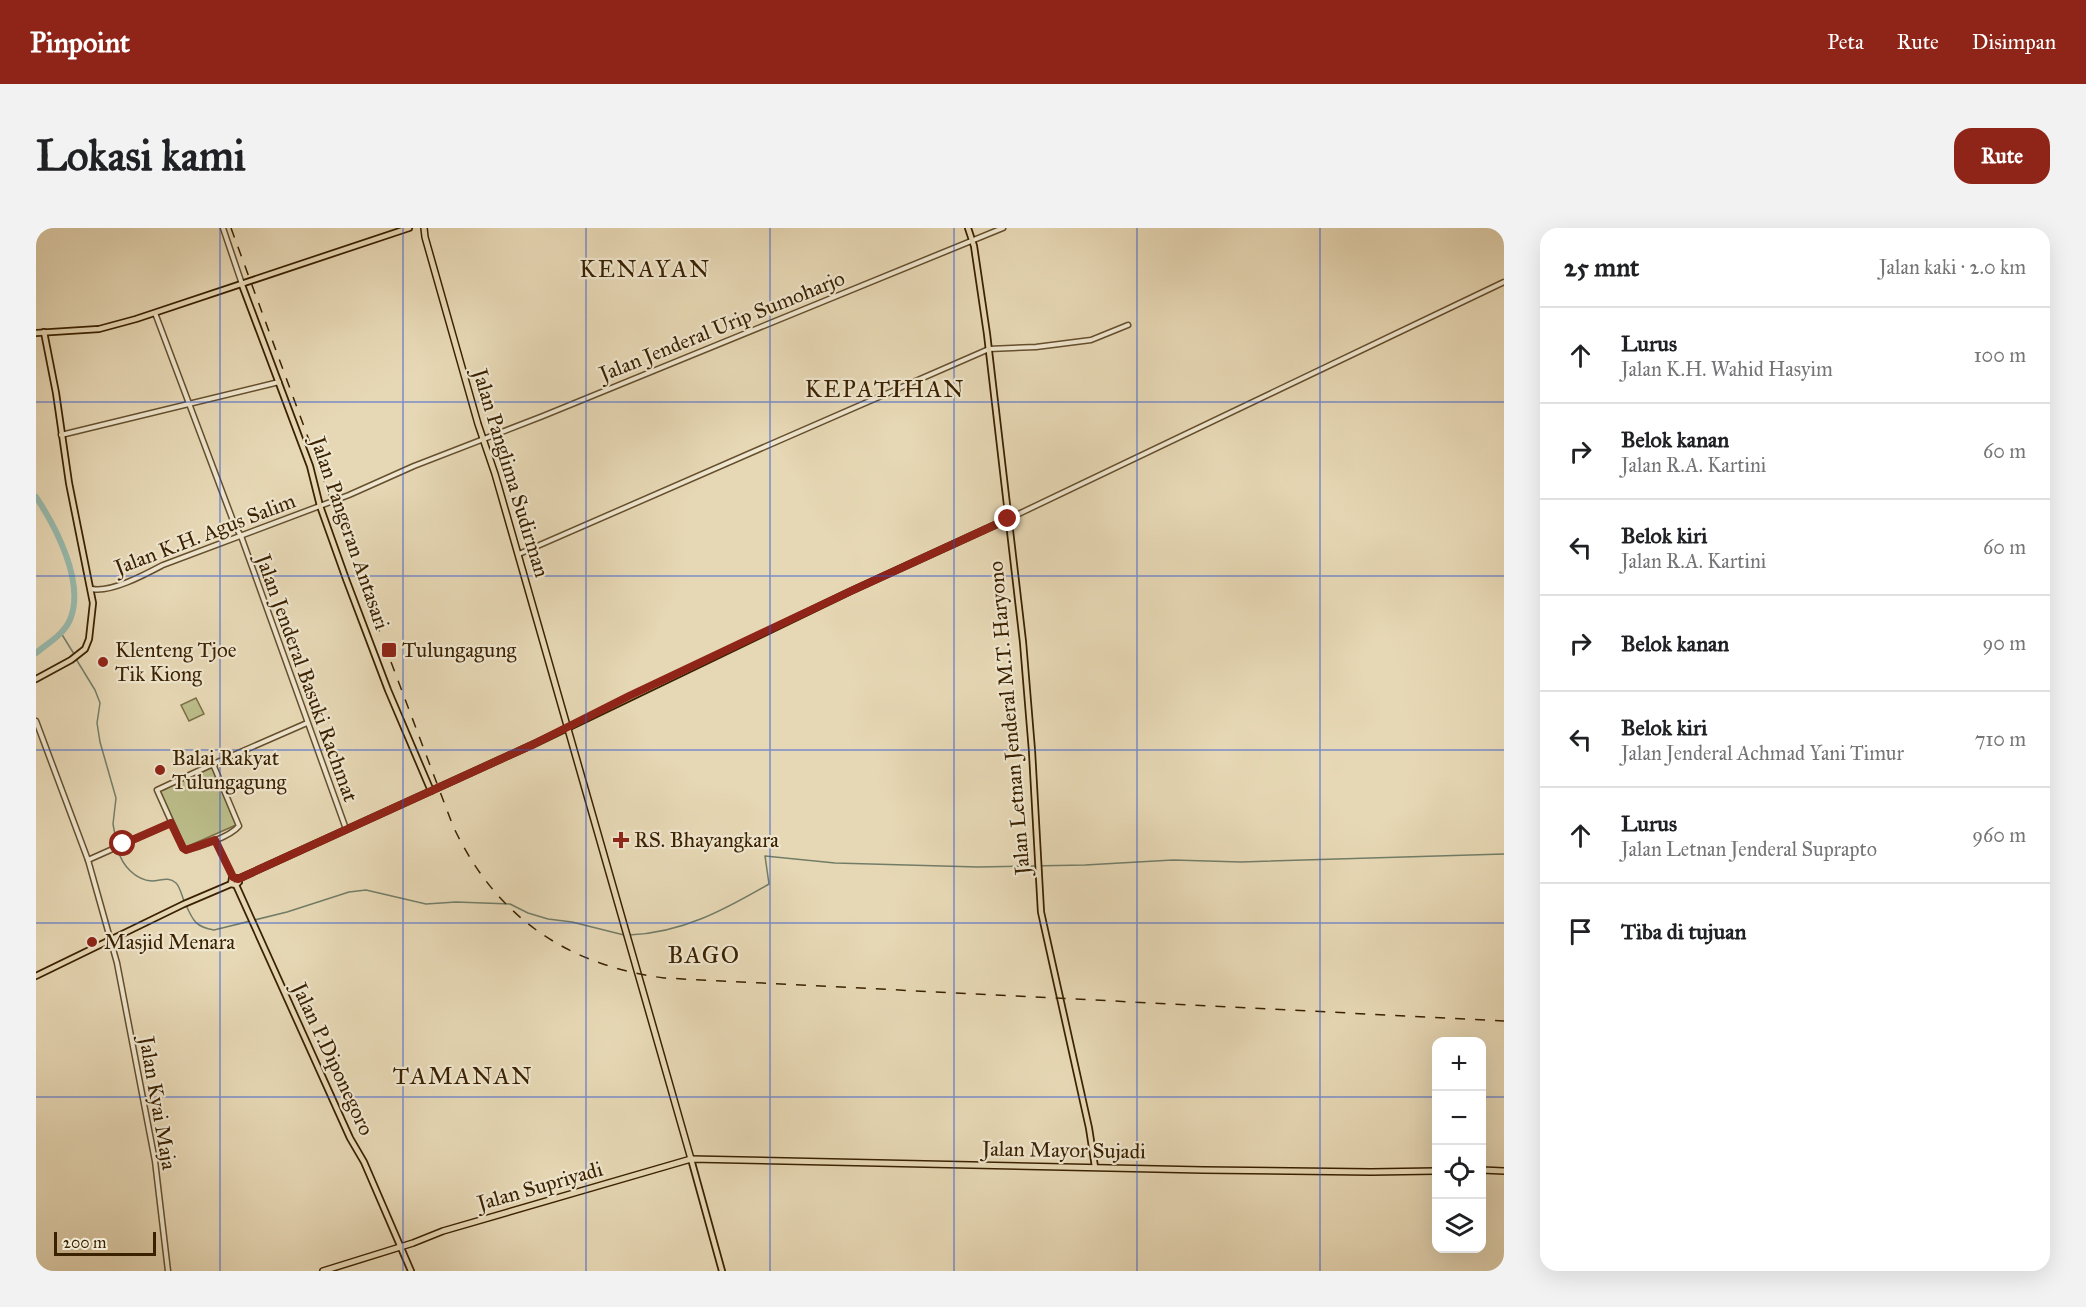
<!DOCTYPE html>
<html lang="id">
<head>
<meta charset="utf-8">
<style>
	:root { --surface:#fff; --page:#f2f2f2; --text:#202124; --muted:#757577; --line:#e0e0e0; --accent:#8f2418 }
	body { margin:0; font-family:"IM FELL Great Primer",serif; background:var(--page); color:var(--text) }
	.controls { position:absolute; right:18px; bottom:18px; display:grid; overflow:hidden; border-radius:12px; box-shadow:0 6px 24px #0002 }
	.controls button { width:54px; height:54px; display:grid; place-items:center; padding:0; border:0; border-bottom:2px solid var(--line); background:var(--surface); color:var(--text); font:30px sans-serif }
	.scale { position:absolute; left:18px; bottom:15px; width:102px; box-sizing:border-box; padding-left:6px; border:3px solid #3a2100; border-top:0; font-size:16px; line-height:21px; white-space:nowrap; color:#3a2100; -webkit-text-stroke:4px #efe6cf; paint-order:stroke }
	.stop { position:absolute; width:18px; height:18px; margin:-14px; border:4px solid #8f2418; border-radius:50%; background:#fff }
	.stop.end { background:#8f2418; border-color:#fff; box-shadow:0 2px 6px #0008 }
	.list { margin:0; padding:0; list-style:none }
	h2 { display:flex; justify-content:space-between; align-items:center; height:78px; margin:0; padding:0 24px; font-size:26px }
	h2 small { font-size:20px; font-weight:400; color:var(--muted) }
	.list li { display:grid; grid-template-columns:39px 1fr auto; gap:18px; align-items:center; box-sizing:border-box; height:96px; padding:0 24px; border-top:2px solid var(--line) }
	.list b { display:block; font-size:22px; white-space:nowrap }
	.list p { margin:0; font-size:20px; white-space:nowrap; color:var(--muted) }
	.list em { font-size:20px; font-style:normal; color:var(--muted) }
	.icon { flex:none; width:33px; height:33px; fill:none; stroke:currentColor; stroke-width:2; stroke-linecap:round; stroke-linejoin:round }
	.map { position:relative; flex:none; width:1468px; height:1043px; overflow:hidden; border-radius:18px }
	header { display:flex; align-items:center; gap:36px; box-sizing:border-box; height:84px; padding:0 30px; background:var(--accent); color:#fff }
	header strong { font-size:28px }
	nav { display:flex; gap:33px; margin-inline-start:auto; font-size:21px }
	.intro { display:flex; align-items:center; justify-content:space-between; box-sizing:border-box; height:144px; padding:0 36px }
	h1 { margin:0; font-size:42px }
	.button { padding:15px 27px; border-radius:18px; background:var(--accent); color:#fff; font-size:21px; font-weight:700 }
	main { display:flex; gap:36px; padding:0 36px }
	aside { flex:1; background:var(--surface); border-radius:18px; box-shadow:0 6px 24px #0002 }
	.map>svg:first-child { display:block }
</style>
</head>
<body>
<header>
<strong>Pinpoint</strong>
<nav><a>Peta</a><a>Rute</a><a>Disimpan</a></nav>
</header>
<div class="intro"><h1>Lokasi kami</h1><a class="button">Rute</a></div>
<main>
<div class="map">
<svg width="1468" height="1043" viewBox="0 0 1468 1043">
	<rect width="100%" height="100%" fill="#e7d8b5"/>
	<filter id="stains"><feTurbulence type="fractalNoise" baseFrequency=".00333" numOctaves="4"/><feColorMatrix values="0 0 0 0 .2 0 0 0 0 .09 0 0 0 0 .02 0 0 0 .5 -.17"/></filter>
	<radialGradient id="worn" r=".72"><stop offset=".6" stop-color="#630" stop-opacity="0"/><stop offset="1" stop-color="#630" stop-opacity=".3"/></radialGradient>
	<g fill="#bbbd8a" stroke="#7a6f45" stroke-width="1.5">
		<polygon points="160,470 168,486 153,493 145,477"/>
		<polygon points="176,539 200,597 148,620 123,563"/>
	</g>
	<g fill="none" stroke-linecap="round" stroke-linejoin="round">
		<g stroke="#727d68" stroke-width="1.5">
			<polyline points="25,405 38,426"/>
			<polyline points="40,431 59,462 64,475 61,495 64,514 80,570 77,596 81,617"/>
			<path d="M82,622C86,637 99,652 116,653C125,653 132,648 140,655C144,659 146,668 148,673"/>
			<path d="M150,677C157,693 160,699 178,702L251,684L313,664L330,662L390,676L420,674L474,676L492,685L512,691L536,694L588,707"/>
			<path d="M593,707C646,705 688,682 733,656L729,628L799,635L942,639L1049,637L1137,632L1205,634L1468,626"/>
		</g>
		<path stroke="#97baad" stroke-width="6" d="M0,269C20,299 48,353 35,389C30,405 12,415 0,425"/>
		<defs>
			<g id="minor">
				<polyline points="187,0 206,56"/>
				<polyline points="119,85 199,298 205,308 310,601"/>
				<polyline points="25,207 243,154"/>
				<polyline points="972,291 1468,54"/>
				<polyline points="483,326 953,121 1000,119 1055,112 1092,97"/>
				<path d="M56,361C75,365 110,346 127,337L313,267L378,238L507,188L967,0"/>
				<polyline points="0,493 52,632 81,735 119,933 132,1043"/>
				<path d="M177,536L203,598C194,609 163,619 150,622L147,620L121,562Z"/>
				<polyline points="177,536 271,495"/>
				<polyline points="179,612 197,649"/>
				<polyline points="52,632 135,595"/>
			</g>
			<g id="major">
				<polyline points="932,0 938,18 951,106 987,414 996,523 1005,684 1053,900 1059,939"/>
				<polyline points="206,57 274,238 284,278 310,351 352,462 395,563"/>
				<polyline points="0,105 63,101 100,91 373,0"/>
				<polyline points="0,451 35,432 49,421 53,411 57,375 33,255 20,165 8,104"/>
				<polyline points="202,651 498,516 815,363 972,291"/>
				<polyline points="200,657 314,910 328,934 375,1043"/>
				<polyline points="0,748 148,676 195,656 200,657 203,654 201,650 196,650 195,656"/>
				<polyline points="655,931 686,1043"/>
			</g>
			<g id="highway">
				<polyline points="388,0 389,9 442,196 459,246 655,931"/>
				<polyline points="1446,942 1468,943"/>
				<polyline points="287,1043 377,1015 407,1003 655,931 1167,942 1335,944 1400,943"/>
			</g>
		</defs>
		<use href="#minor" stroke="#654f2d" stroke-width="7"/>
		<use href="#major" stroke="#3a2100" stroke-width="8"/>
		<use href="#highway" stroke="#3a2100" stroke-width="8"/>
		<use href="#minor" stroke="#efe6cf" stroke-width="4"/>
		<use href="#major" stroke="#e7d8b5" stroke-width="4.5"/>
		<use href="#highway" stroke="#e7d8b5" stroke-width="5"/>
		<g stroke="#3a2100" stroke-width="1.5" stroke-dasharray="10 10" stroke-linecap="butt">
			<polyline points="195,0 345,408"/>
			<path d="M355,434L417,598C459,688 530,737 628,750L1468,793"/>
		</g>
	</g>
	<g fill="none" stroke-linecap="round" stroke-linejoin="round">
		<polyline stroke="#8f2418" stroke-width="8" points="87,616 135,595 147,620 150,622 179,612 197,649 202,651 498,516 593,468 815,363 972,291"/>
	</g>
	<path fill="none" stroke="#1d4ed8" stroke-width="1.5" stroke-opacity="0.55" d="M184,0V1043M367,0V1043M550,0V1043M734,0V1043M918,0V1043M1101,0V1043M1284,0V1043M0,174H1468M0,348H1468M0,522H1468M0,695H1468M0,869H1400M1446,869H1468"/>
	<g fill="#8f2418" stroke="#efe6cf" stroke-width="2">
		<rect x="345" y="414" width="16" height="16" rx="3"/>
		<circle cx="67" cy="434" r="6"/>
		<circle cx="124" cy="542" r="6"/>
		<path d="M582 603h6v6h6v6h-6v6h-6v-6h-6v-6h6z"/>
		<circle cx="56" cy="714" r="6"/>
	</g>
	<g text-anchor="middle" stroke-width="4.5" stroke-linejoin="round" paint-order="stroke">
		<g font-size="21" fill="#3a2100" stroke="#efe6cf">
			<text transform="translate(686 98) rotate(-22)" y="7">Jalan Jenderal Urip Sumoharjo</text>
			<text transform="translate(475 245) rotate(73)" y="7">Jalan Panglima Sudirman</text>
			<text transform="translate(314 305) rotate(71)" y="7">Jalan Pangeran Antasari</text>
			<text transform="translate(169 306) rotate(-21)" y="7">Jalan K.H. Agus Salim</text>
			<text transform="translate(271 450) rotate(70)" y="7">Jalan Jenderal Basuki Rachmat</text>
			<text transform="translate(973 490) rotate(-95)" y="7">Jalan Letnan Jenderal M.T. Haryono</text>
			<text transform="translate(297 831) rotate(65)" y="7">Jalan P.Diponegoro</text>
			<text transform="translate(122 875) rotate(80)" y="7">Jalan Kyai Maja</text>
			<text transform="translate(1028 922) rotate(1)" y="7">Jalan Mayor Sujadi</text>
			<text transform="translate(504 958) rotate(-16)" y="7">Jalan Supriyadi</text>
		</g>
		<g font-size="21" fill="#3a2100" stroke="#efe6cf" text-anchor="start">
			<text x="79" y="429">Klenteng Tjoe<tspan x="79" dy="24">Tik Kiong</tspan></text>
			<text x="366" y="429">Tulungagung</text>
			<text x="136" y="537">Balai Rakyat<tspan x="136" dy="24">Tulungagung</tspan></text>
			<text x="598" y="619">RS. Bhayangkara</text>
			<text x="68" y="721">Masjid Menara</text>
		</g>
		<g font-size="24" letter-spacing="1.5" fill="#3a2100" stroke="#efe6cf">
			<text x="609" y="49">KENAYAN</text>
			<text x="849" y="169">KEPATIHAN</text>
			<text x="668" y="735">BAGO</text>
			<text x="427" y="856">TAMANAN</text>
		</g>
	</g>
	<rect width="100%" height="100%" filter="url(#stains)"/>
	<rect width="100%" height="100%" fill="url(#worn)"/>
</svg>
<div class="controls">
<button>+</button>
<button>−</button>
<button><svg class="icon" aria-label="locate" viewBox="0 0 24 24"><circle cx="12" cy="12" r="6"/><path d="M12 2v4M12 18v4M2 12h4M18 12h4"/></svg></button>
<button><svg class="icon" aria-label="layers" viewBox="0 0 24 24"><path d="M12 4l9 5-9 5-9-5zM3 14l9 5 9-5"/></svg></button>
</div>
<div class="scale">200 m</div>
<div class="stop" style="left:87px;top:616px"></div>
<div class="stop end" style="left:972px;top:291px"></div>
</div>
<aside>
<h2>25 mnt<small>Jalan kaki · 2.0 km</small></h2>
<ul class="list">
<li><svg class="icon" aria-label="ahead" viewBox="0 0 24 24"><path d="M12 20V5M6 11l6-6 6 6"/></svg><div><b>Lurus</b><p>Jalan K.H. Wahid Hasyim</p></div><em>100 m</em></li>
<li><svg class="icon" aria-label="right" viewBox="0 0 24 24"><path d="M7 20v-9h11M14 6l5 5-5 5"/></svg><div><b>Belok kanan</b><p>Jalan R.A. Kartini</p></div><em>60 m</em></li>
<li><svg class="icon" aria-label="left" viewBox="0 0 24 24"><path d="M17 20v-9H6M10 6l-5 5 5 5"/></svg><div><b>Belok kiri</b><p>Jalan R.A. Kartini</p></div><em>60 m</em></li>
<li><svg class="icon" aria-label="right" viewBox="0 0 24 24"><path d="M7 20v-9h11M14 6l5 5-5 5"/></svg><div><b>Belok kanan</b></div><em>90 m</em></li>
<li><svg class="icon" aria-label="left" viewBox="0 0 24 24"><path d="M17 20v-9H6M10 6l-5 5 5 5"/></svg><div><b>Belok kiri</b><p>Jalan Jenderal Achmad Yani Timur</p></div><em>710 m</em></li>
<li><svg class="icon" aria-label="ahead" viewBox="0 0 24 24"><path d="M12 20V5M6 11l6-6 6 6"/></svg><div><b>Lurus</b><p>Jalan Letnan Jenderal Suprapto</p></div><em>960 m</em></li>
<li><svg class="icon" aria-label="arrive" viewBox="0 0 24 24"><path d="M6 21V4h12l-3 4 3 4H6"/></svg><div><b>Tiba di tujuan</b></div></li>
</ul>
</aside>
</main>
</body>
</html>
